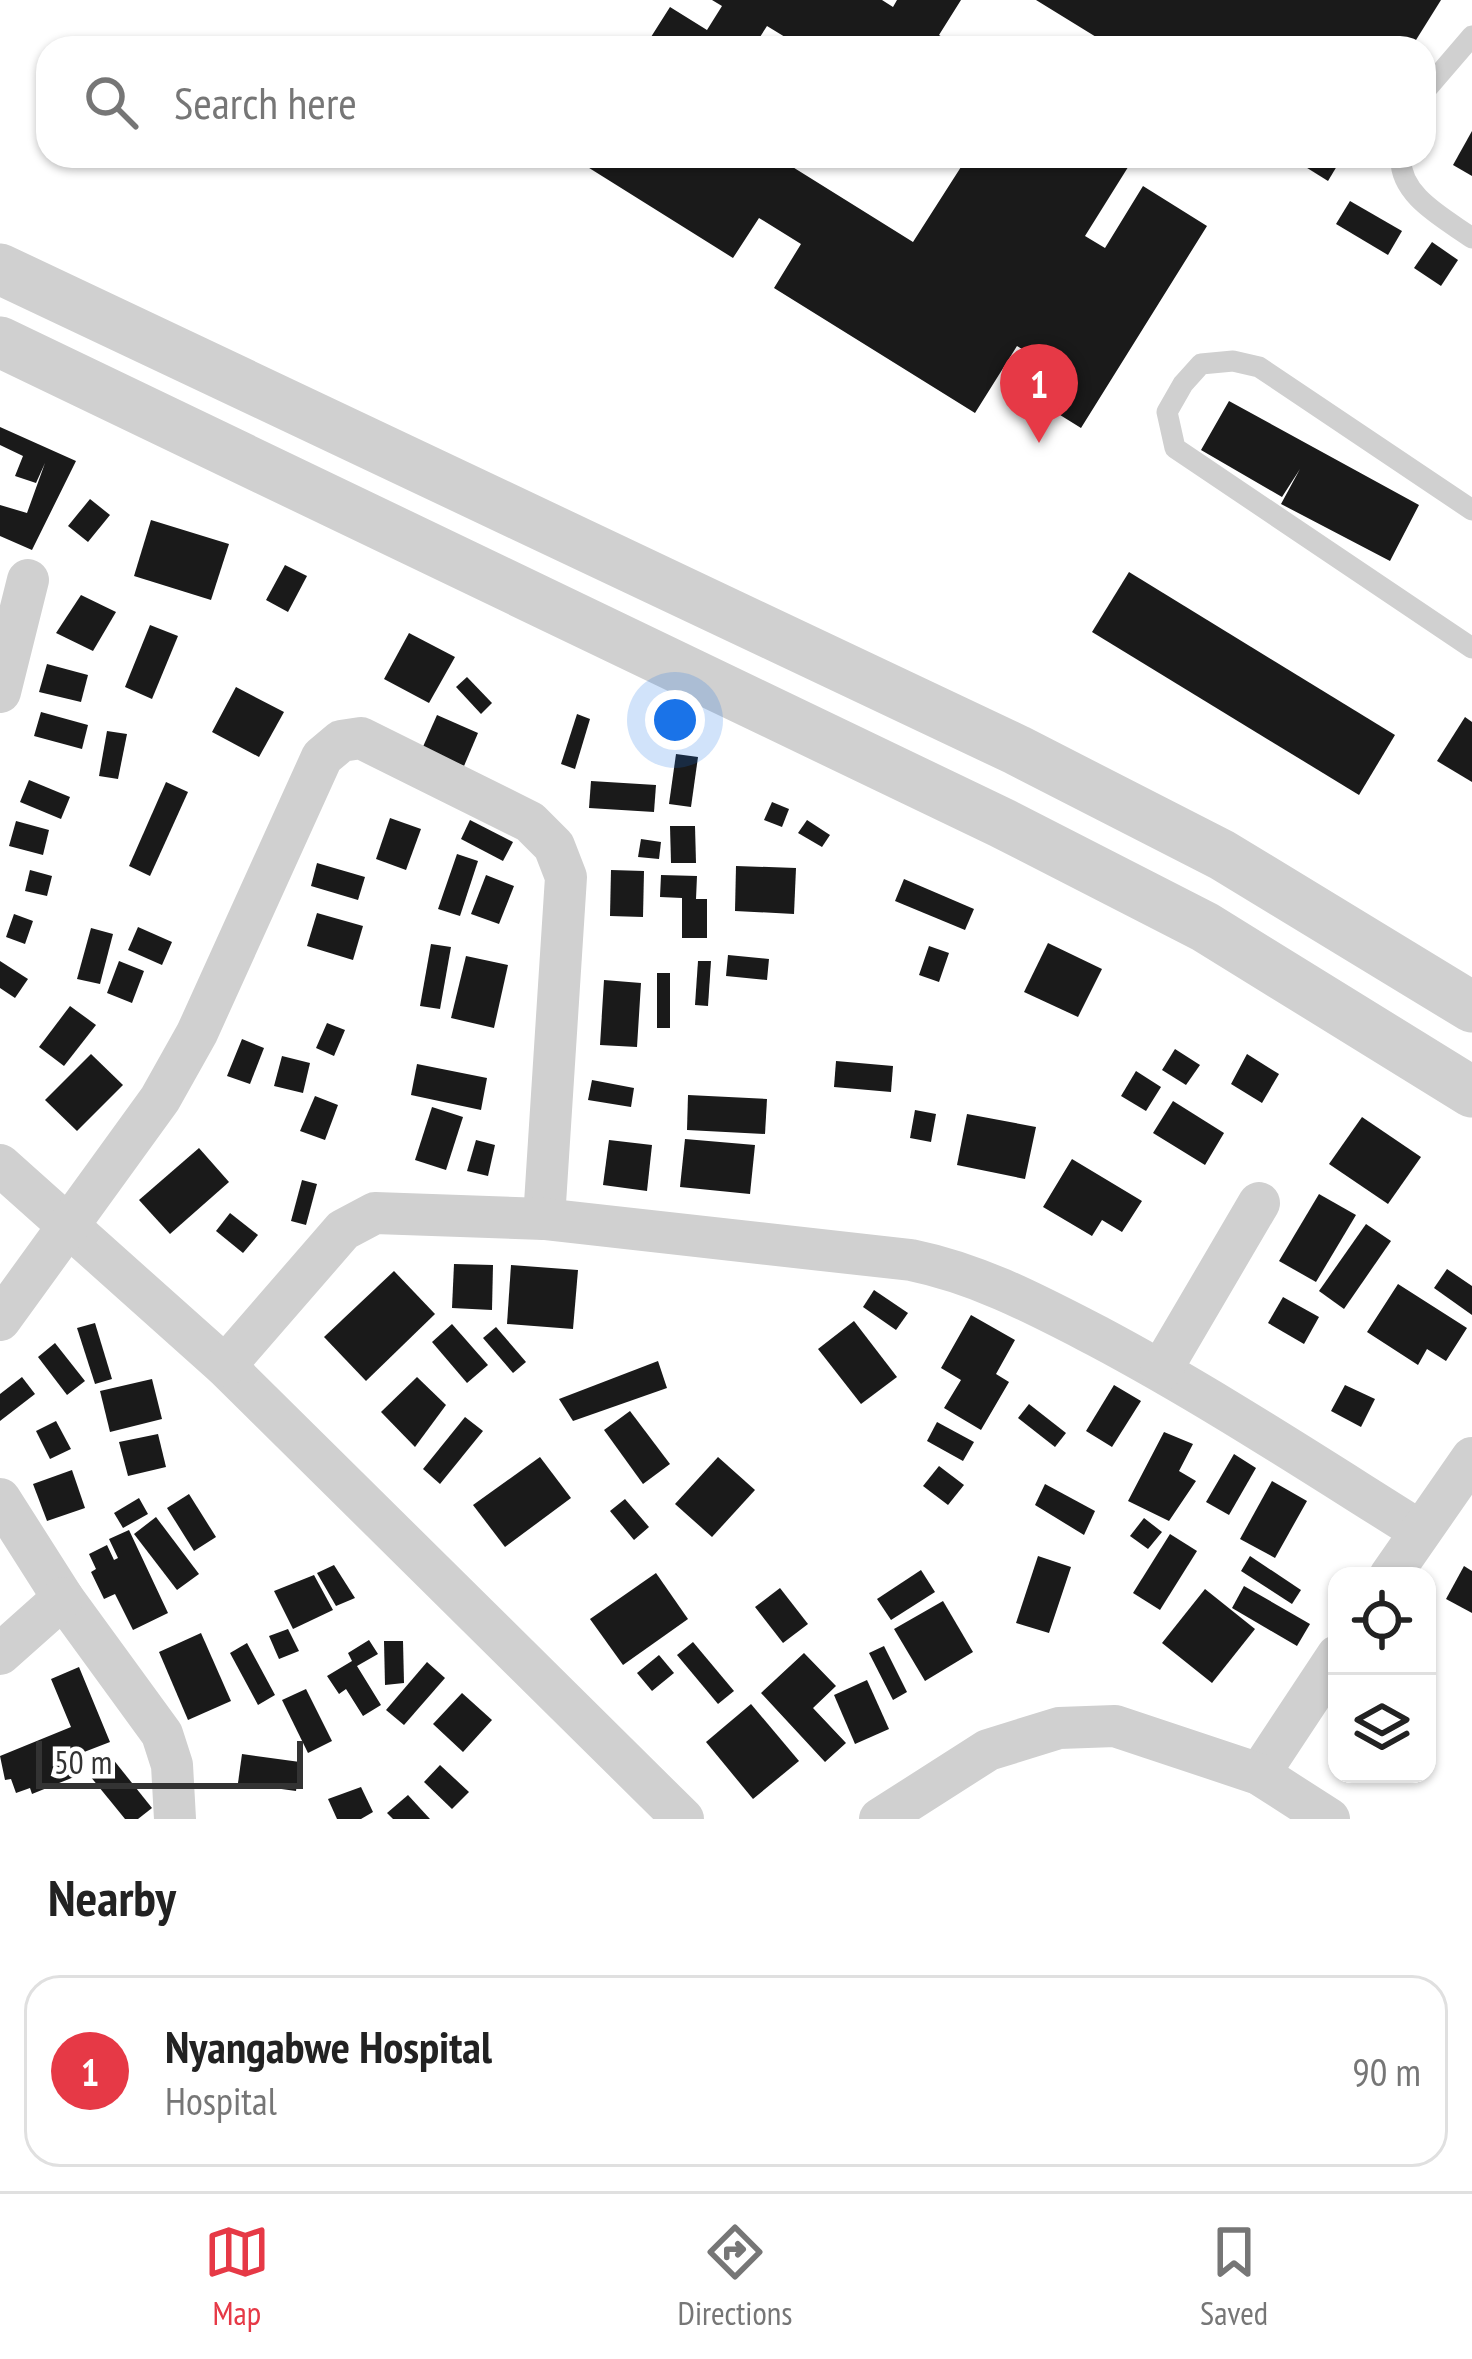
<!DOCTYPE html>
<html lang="en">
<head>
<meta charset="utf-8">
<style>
	:root { --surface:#fff; --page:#f6f6f6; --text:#222; --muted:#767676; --line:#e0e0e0; --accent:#e63946 }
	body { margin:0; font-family:"PT Sans Narrow",sans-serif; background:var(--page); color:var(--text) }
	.controls { position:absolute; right:36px; bottom:36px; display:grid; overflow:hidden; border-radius:24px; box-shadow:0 3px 9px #0004 }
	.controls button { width:108px; height:108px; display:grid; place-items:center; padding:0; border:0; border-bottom:3px solid var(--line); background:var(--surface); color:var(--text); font:60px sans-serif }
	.scale { position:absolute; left:36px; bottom:30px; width:267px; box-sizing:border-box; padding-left:12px; border:6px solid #333; border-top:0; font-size:33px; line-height:42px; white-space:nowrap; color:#333; -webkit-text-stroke:9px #fff; paint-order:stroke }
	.you { position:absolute; left:675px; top:720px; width:42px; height:42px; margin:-30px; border:9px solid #fff; border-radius:50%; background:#1a73e8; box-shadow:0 0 0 18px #1a73e833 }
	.badge { display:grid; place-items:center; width:78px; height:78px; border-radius:50%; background:var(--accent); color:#fff; font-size:39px; font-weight:700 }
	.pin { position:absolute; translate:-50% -99px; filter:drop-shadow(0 3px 6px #0008) }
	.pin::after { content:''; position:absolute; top:63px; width:42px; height:36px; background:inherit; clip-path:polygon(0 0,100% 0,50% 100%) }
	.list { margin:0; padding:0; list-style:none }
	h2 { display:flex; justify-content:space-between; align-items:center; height:156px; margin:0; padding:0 48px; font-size:51px }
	h2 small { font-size:39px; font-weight:400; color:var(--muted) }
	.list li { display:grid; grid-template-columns:78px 1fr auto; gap:36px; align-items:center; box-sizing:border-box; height:192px; margin:0 24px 24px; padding:0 24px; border:3px solid var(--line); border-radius:36px }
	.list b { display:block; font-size:45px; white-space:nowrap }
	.list p { margin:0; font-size:39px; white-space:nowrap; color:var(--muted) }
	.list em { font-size:39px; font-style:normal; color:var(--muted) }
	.icon { flex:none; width:66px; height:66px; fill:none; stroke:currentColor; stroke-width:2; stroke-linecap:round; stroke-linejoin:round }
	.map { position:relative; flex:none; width:1472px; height:1819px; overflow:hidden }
	.search { position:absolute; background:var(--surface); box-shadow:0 3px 9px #0004; left:36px; right:36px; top:36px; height:132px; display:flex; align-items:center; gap:30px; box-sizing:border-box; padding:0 42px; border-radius:36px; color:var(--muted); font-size:45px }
	.sheet { height:372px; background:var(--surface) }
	nav { display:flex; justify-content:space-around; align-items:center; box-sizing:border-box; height:168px; border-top:3px solid var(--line); background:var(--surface); font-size:33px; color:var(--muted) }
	nav a { display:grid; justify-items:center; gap:6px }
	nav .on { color:var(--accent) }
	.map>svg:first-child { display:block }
</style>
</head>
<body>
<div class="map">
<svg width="1472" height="1819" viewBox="0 0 1472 1819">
	<rect width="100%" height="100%" fill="#fff"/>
	<g fill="#1a1a1a">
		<polygon points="712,0 882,0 893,7 897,0 961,0 939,35 960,48 803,48 767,26 753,48 644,48 670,7 707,30 722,6"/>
		<polygon points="1036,0 1441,0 1411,48 1114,48"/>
		<polygon points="1472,131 1472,176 1453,165"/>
		<polygon points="570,156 775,156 913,242 968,156 1135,156 1085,236 1105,248 1143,186 1207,226 1081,428 1023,392 1042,361 1017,346 975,413 774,288 801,244 759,218 733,258"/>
		<polygon points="1288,156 1343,156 1328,181"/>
		<polygon points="1350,201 1402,231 1388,255 1336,224"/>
		<polygon points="1432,242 1458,260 1441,286 1414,268"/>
		<polygon points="1229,401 1419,505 1390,561 1281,504 1300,469 1282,497 1201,450"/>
		<polygon points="0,427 76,461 32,550 0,536 0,505 27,513 45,463 36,483 15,476 23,456 0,445"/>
		<polygon points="90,499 110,515 88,542 68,526"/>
		<polygon points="151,520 229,544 211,600 134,576"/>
		<polygon points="285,565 307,576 288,612 266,600"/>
		<polygon points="1129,572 1395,735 1359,795 1092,632"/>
		<polygon points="81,595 116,612 93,651 56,633"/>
		<polygon points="150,625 178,636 152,699 125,687"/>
		<polygon points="409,633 455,657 429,703 384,679"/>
		<polygon points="47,664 88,675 81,702 39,692"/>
		<polygon points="467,677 492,703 481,714 456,687"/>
		<polygon points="236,687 284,712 259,757 212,732"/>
		<polygon points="41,712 88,725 82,749 34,736"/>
		<polygon points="577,714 590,719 575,769 561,764"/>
		<polygon points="437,715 478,733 464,766 422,749"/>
		<polygon points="1465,717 1472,722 1472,782 1437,761"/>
		<polygon points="107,731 127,734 118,779 99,776"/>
		<polygon points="676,754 698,757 691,807 669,804"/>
		<polygon points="29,780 70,797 61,819 20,802"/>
		<polygon points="591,781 656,785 654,812 589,808"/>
		<polygon points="166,782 188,792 150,876 129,866"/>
		<polygon points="772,802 789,809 782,827 764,820"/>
		<polygon points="390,818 421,829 406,870 376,859"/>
		<polygon points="470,820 513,842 503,861 461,839"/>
		<polygon points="807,820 830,835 822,847 798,833"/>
		<polygon points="16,821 49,830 43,855 9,846"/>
		<polygon points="670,826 695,826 696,863 671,863"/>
		<polygon points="641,839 661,842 659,859 638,857"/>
		<polygon points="457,854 478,861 460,916 438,909"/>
		<polygon points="317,863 365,877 358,900 311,886"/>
		<polygon points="736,866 796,868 794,914 735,911"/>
		<polygon points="30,870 52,876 47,896 25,891"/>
		<polygon points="611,870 644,871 643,917 610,916"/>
		<polygon points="486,875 514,886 499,924 471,914"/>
		<polygon points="661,875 697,876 696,899 707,899 707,938 682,938 682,898 660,897"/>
		<polygon points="904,879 974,909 965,930 895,901"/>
		<polygon points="317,913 363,926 353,960 307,946"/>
		<polygon points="14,914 33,921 25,944 6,937"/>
		<polygon points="138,927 172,942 162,965 128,950"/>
		<polygon points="91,928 113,934 100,984 77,979"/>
		<polygon points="1048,943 1102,969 1078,1017 1024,992"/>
		<polygon points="431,944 451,947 440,1009 420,1006"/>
		<polygon points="929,946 949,953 939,982 919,975"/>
		<polygon points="728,955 769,959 767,980 726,976"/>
		<polygon points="466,956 508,965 494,1028 451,1018"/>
		<polygon points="0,961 28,979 15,998 0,988"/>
		<polygon points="119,961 144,971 132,1003 107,993"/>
		<polygon points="698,961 711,961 708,1006 695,1005"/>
		<rect x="657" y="973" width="13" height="55"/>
		<polygon points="604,980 641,983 637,1047 600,1045"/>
		<polygon points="70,1006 96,1025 64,1066 39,1047"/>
		<polygon points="327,1023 345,1030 334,1056 316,1048"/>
		<polygon points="242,1039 264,1048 250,1084 227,1076"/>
		<polygon points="1175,1049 1200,1065 1186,1085 1162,1070"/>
		<polygon points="91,1054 123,1085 77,1131 45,1100"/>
		<polygon points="1247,1054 1279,1074 1262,1103 1231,1084"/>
		<polygon points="282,1056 310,1063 303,1093 274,1086"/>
		<polygon points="836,1061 893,1066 891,1092 834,1087"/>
		<polygon points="417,1064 487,1078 481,1110 411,1095"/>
		<polygon points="1136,1071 1161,1087 1146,1111 1121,1096"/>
		<polygon points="592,1080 634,1088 631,1107 588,1100"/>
		<polygon points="688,1095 767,1099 765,1134 687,1130"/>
		<polygon points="315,1096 338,1105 325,1140 300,1131"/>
		<polygon points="1173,1101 1224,1133 1205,1165 1153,1133"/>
		<polygon points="432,1107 463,1117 446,1170 415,1160"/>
		<polygon points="915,1110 936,1114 931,1142 910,1138"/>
		<polygon points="967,1114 1036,1127 1025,1179 957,1165"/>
		<polygon points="1362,1117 1421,1157 1388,1204 1329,1164"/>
		<polygon points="685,1139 755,1145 750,1194 680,1187"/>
		<polygon points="476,1140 495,1145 488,1176 467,1171"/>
		<polygon points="609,1140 652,1145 647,1191 603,1185"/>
		<polygon points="199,1148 229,1182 170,1234 139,1200"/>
		<polygon points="1072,1159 1142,1201 1122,1232 1102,1220 1092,1236 1043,1207"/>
		<polygon points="302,1180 317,1184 306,1225 291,1221"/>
		<polygon points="1319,1194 1356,1215 1316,1282 1279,1261"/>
		<polygon points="230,1213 258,1235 243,1253 216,1231"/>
		<polygon points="1366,1224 1391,1241 1344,1309 1319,1291"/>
		<polygon points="454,1264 493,1265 492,1310 452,1308"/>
		<polygon points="511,1265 578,1270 573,1329 507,1324"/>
		<polygon points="1447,1269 1472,1286 1472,1315 1434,1288"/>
		<polygon points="394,1271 435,1314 366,1381 324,1337"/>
		<polygon points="1398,1284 1467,1328 1446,1361 1427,1349 1418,1365 1367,1332"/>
		<polygon points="874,1290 908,1313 896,1330 863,1307"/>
		<polygon points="1283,1297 1319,1317 1304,1344 1268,1323"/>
		<polygon points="971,1315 1015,1340 996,1374 1009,1382 981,1430 944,1408 961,1380 941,1368"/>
		<polygon points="854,1321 897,1377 861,1404 818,1349"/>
		<polygon points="95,1323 112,1379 95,1384 77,1328"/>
		<polygon points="452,1324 488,1365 467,1383 432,1342"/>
		<polygon points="496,1327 526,1362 513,1373 483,1338"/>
		<polygon points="55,1343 85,1381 67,1395 38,1357"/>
		<polygon points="658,1361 667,1388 573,1421 559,1399"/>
		<polygon points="22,1377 35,1394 0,1421 0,1394"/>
		<polygon points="417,1377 446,1405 415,1447 381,1412"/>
		<polygon points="152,1379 162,1419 110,1432 100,1391"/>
		<polygon points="1114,1385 1141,1401 1112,1447 1086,1431"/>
		<polygon points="1345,1385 1375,1399 1361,1427 1331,1411"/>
		<polygon points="1029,1404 1066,1433 1055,1447 1018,1418"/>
		<polygon points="630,1411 670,1464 643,1484 604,1430"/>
		<polygon points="465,1417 483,1431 440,1484 423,1469"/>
		<polygon points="56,1421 71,1449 50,1459 36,1431"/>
		<polygon points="937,1422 974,1442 963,1461 927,1441"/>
		<polygon points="1164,1432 1193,1444 1179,1471 1196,1481 1169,1521 1128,1501"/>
		<polygon points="158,1434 166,1467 128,1476 119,1442"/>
		<polygon points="1234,1454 1256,1468 1229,1515 1206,1502"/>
		<polygon points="540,1457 571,1498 505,1547 473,1505"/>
		<polygon points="718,1457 755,1490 712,1537 675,1504"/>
		<polygon points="939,1466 964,1485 948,1505 923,1486"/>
		<polygon points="72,1470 85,1508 47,1521 33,1484"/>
		<polygon points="1272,1481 1307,1501 1275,1558 1240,1539"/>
		<polygon points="1045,1484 1095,1511 1084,1535 1035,1505"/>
		<polygon points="189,1494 216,1537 194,1551 167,1508"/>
		<polygon points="139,1498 148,1514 123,1528 114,1513"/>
		<polygon points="625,1499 649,1527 634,1540 610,1511"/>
		<polygon points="156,1517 199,1574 177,1590 134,1534"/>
		<polygon points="1144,1518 1162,1532 1148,1549 1130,1536"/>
		<polygon points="129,1530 168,1613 133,1630 115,1594 104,1599 91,1572 96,1569 89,1554 107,1545 114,1560 118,1558 109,1539"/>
		<polygon points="1170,1534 1197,1551 1160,1610 1133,1593"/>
		<polygon points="1038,1556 1071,1567 1049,1633 1016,1623"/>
		<polygon points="1250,1556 1301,1590 1292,1604 1241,1571"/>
		<polygon points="334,1565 355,1598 336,1606 317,1573"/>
		<polygon points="1464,1566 1472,1571 1472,1613 1446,1599"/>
		<polygon points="921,1570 935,1592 891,1620 877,1599"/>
		<polygon points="656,1573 688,1619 623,1665 590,1619"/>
		<polygon points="314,1575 333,1610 293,1629 274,1591"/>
		<polygon points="1244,1586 1310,1624 1297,1646 1232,1608"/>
		<polygon points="780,1588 808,1624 783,1643 755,1607"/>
		<polygon points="1205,1589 1255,1629 1212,1683 1162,1643"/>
		<polygon points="943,1601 973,1652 925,1681 894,1629"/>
		<polygon points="288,1629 299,1651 279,1659 269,1636"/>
		<polygon points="201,1633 231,1701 188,1720 159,1652"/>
		<polygon points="369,1640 378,1654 357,1666 381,1705 363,1716 346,1689 339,1694 327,1676 352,1661 348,1653"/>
		<polygon points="384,1641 403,1641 404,1683 385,1685"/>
		<polygon points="693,1642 734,1691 718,1704 677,1655"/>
		<polygon points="247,1643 275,1695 258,1705 230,1653"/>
		<polygon points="884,1646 907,1692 893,1700 869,1653"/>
		<polygon points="804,1653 836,1686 813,1708 846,1743 825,1762 761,1693"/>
		<polygon points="659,1655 674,1673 652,1691 637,1673"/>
		<polygon points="427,1662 445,1678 404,1725 386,1710"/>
		<polygon points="79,1667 110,1742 66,1759 74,1777 32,1794 30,1788 16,1793 11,1779 5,1780 0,1756 71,1727 51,1679"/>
		<polygon points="867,1680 889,1729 855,1744 834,1695"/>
		<polygon points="306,1689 332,1741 308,1753 282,1700"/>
		<polygon points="462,1693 492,1720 463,1752 433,1724"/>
		<polygon points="751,1704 799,1761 753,1799 706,1742"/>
		<polygon points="242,1754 300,1762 296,1791 238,1783"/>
		<polygon points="112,1758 152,1808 138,1819 125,1819 90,1776"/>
		<polygon points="440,1765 469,1792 452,1809 424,1782"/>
		<polygon points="361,1787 373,1812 361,1819 337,1819 328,1799"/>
		<polygon points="408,1795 430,1819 393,1819 387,1813"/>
	</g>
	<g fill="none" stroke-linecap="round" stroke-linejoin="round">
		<g stroke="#d0d0d0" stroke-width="21">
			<polyline points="1424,92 1472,36"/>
			<path d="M1401,156C1398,195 1444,218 1472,238"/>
			<polyline points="1472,510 1259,367 1233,361 1201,364 1183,384 1167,412 1175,448 1472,648"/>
		</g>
		<g stroke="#d0d0d0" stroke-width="42">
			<polyline points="0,692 28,580"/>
			<polyline points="0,1165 225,1366 683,1819"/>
			<polyline points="0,1320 160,1099 197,1033 322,757 341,741 361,738 530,822 554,846 566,877 544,1219"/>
			<path d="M225,1366L343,1230L375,1213L544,1219L911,1260C979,1274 1035,1304 1097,1336C1208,1395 1313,1464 1420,1531"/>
			<polyline points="1161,1370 1259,1203"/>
			<polyline points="0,1499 63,1598 162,1734 172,1765 175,1819"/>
			<polyline points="1390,1576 1472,1458"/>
			<polyline points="0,1654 63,1598"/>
			<polyline points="1259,1774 1337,1656"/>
			<polyline points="880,1819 988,1750 1059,1728 1115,1726 1259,1774 1329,1819"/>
		</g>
		<g stroke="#d0d0d0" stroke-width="51">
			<polyline points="0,269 1017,750 1222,855 1472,1007"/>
			<polyline points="0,342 1002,823 1205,927 1472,1092"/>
		</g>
	</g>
</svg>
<div class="controls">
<button><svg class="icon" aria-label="locate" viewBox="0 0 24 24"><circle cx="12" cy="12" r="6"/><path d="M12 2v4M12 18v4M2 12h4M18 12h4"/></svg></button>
<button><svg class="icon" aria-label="layers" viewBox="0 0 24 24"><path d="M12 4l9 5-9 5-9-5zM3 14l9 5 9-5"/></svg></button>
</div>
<div class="scale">50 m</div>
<div class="you"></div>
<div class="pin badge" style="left:1039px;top:443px">1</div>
<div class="search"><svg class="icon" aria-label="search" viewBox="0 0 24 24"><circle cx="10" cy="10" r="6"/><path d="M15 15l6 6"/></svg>Search here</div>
</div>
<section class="sheet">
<h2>Nearby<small></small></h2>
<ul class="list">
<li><span class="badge">1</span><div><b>Nyangabwe Hospital</b><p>Hospital</p></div><em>90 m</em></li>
</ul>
</section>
<nav>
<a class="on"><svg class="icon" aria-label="map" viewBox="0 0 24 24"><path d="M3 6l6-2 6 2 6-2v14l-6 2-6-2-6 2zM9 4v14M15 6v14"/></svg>Map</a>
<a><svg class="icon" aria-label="directions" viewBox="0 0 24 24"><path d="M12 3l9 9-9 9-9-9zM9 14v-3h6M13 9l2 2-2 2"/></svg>Directions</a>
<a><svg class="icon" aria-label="saved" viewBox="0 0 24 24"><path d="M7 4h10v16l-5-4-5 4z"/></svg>Saved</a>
</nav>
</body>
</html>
